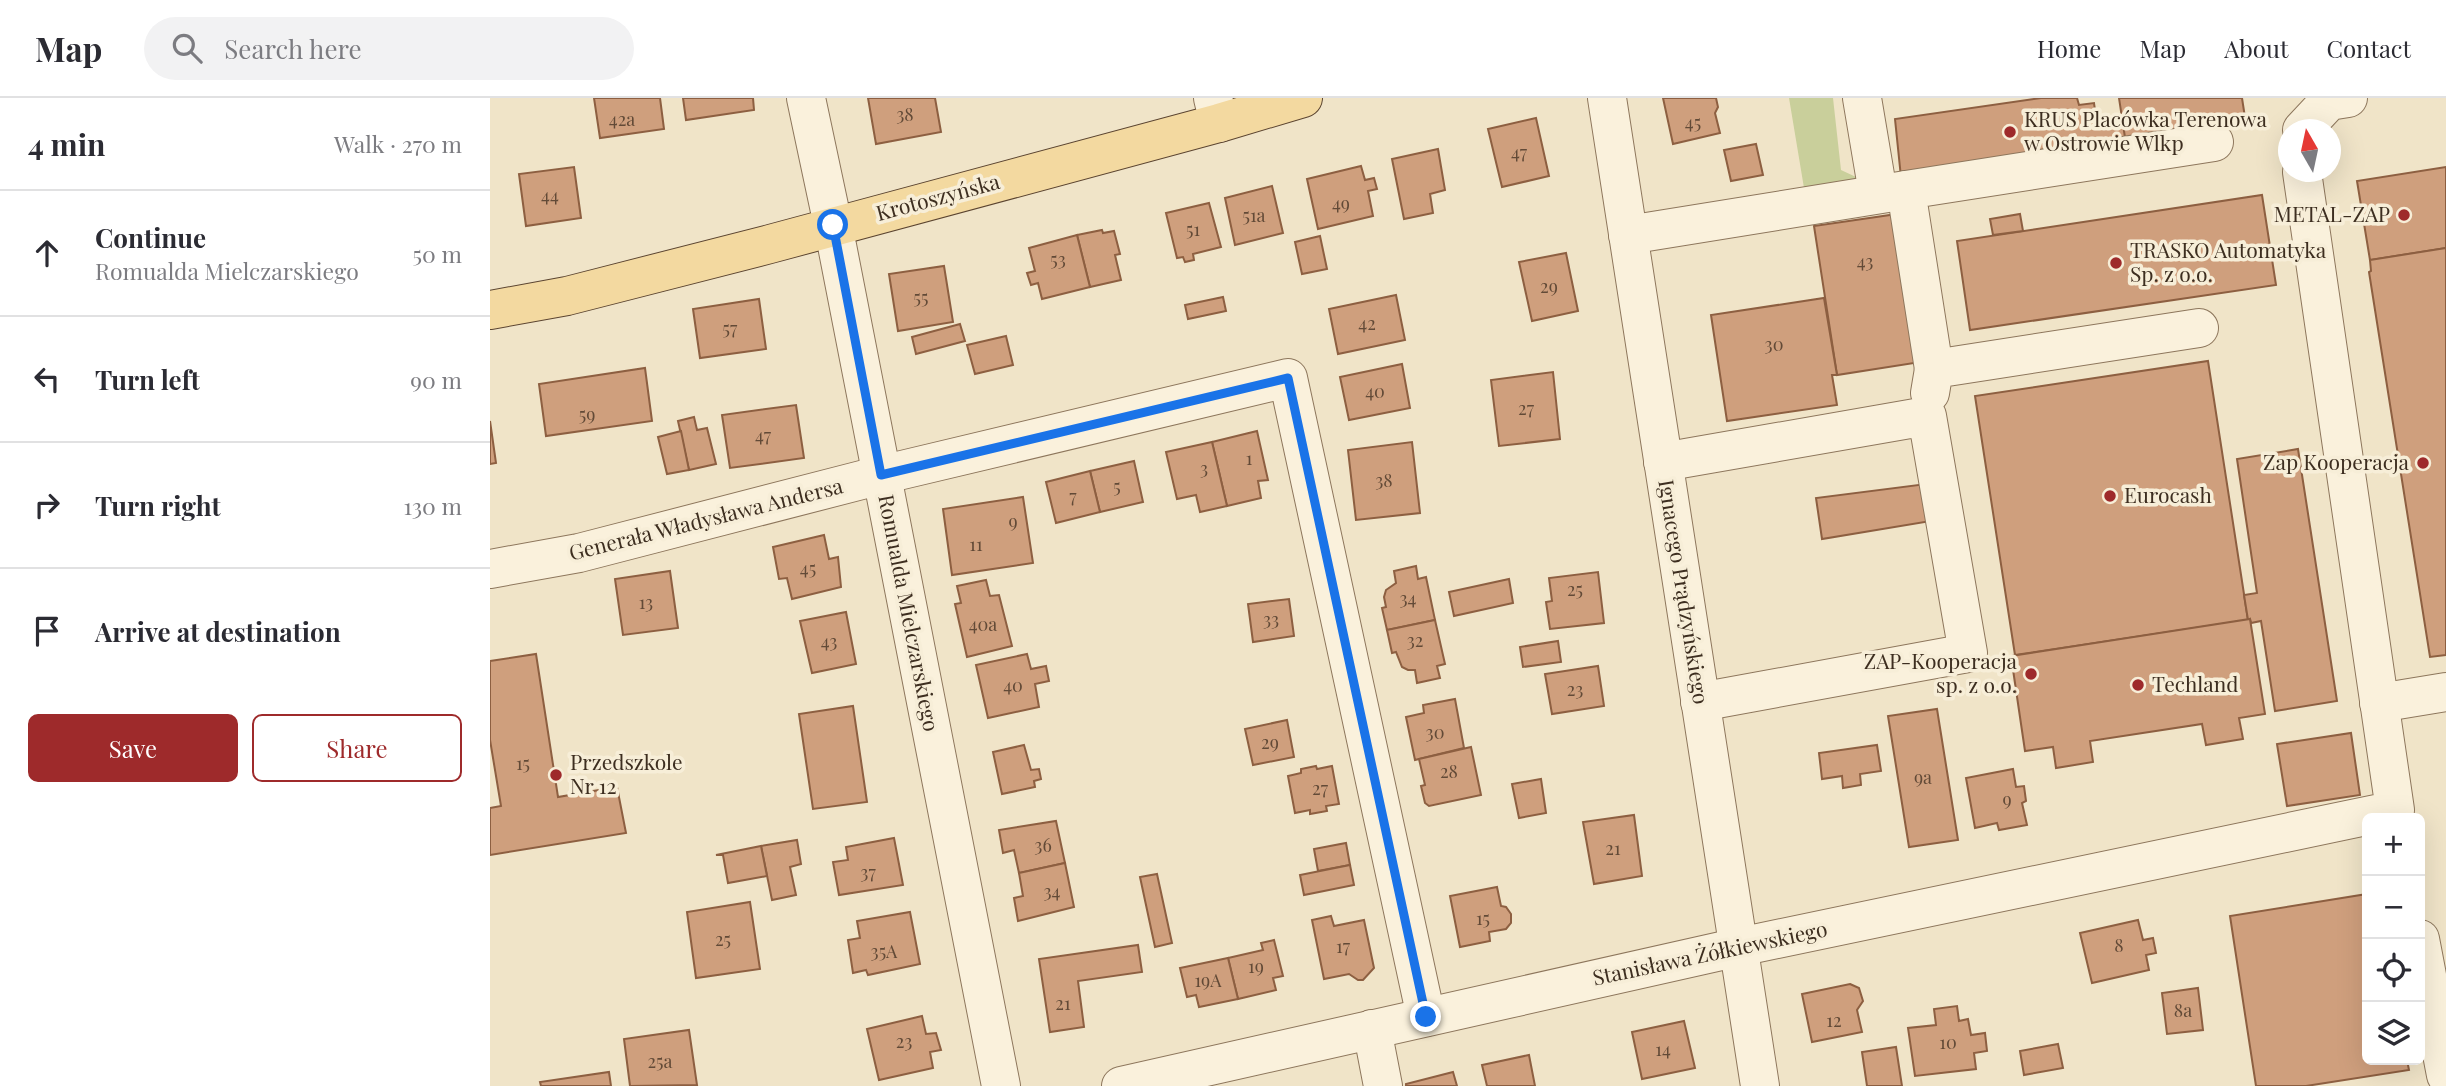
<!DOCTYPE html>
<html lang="en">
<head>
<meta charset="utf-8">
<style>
	:root { --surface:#fff; --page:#f2f2f3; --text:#2b2b33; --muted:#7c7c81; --line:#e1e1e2; --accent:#9e2a2b }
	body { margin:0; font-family:"Playfair Display",serif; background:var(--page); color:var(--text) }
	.controls { position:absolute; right:21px; bottom:21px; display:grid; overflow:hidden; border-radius:10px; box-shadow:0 7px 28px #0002 }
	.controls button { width:63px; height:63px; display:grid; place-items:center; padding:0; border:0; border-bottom:2px solid var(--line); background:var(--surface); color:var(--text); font:35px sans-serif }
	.compass { position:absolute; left:1788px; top:21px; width:63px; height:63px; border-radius:50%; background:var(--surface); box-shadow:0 7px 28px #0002; rotate:351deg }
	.stop { position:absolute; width:21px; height:21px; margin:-16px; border:5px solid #1a73e8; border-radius:50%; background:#fff }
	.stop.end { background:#1a73e8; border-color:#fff; box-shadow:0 2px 7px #0008 }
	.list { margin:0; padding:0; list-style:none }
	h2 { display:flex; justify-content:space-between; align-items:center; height:91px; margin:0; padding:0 28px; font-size:30px }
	h2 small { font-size:23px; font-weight:400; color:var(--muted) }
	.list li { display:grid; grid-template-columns:46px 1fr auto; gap:21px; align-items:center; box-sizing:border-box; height:126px; padding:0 28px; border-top:2px solid var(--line) }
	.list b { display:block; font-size:26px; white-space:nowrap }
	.list p { margin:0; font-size:23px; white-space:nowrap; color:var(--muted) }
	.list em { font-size:23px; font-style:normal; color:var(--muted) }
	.actions { display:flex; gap:14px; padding:21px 28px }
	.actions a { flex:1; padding:16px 0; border:2px solid var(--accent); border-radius:10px; text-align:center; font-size:24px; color:var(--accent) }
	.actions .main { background:var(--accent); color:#fff }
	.icon { flex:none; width:38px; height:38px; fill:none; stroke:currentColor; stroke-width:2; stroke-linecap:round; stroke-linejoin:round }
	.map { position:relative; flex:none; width:1956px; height:988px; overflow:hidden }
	header { display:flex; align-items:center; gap:42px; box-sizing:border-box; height:98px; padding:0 35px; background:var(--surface); border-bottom:2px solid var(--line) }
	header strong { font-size:33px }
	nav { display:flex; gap:38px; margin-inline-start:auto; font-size:24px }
	.search { width:490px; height:63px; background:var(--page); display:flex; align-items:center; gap:18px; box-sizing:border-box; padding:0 24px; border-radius:38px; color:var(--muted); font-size:26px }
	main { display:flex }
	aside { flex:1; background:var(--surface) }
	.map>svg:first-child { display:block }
</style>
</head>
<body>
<header>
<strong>Map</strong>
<div class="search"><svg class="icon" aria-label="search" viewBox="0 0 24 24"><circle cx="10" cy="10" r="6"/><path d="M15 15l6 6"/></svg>Search here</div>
<nav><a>Home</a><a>Map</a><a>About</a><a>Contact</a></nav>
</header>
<main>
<aside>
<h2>4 min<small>Walk · 270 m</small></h2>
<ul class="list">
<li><svg class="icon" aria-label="ahead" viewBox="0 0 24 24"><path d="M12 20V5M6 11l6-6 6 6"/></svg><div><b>Continue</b><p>Romualda Mielczarskiego</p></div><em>50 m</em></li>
<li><svg class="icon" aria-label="left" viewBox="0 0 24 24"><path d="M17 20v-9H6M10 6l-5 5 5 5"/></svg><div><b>Turn left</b></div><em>90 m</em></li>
<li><svg class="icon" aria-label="right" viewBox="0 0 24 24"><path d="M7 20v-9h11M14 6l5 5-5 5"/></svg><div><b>Turn right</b></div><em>130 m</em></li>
<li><svg class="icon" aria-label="arrive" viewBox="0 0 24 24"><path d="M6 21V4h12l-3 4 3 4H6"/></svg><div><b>Arrive at destination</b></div></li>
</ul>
<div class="actions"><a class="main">Save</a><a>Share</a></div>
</aside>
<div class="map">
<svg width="1956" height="988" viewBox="0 0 1956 988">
	<rect width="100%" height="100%" fill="#f0e4c8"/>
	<polygon fill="#c9cf9b" points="1299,0 1343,0 1351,72 1366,79 1363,87 1314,90"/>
	<g fill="#cf9f7d" stroke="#8d5f41" stroke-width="2">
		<polygon points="104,0 170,0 174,31 110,40"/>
		<polygon points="193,0 263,0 264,12 196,22"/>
		<polygon points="378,0 445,0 451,34 386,46"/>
		<polygon points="1173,0 1226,0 1228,9 1225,15 1230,35 1183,46"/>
		<polygon points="1551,0 1587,0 1589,7 1604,5 1606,19 1632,17 1638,53 1412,89 1405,21"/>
		<polygon points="1629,0 1752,0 1756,26 1636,46"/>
		<polygon points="1046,20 1059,78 1012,89 998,31"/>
		<polygon points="1266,46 1273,77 1241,83 1234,52"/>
		<polygon points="948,51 955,92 940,96 943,115 914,121 902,61"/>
		<polygon points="871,68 875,82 884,80 887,91 878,93 883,118 828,131 817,81"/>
		<polygon points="84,69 91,120 36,128 29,76"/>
		<polygon points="1956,69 1956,150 1880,162 1867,83"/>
		<polygon points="782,88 793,135 745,147 735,100"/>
		<polygon points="1772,97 1786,187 1480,232 1467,143"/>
		<polygon points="719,105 731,149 703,156 704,162 695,164 693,159 687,160 676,115"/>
		<polygon points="1414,115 1437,263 1347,277 1324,128"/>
		<polygon points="1530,116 1533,133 1503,137 1500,121"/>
		<polygon points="612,132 613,135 624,133 630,156 625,157 631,182 600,189 587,137"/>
		<polygon points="587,137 600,189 552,201 548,185 541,187 537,175 545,173 539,150"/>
		<polygon points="830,138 837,171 812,176 805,144"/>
		<polygon points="1956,150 1956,557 1940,559 1879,174 1881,173 1880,162"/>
		<polygon points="1076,155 1088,213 1042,223 1029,164"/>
		<polygon points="454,168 463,224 408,233 399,176"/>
		<polygon points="906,197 915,242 848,256 839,211"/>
		<polygon points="733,199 736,213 698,221 695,207"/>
		<polygon points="1334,200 1347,277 1342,277 1347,307 1237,323 1221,217"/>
		<polygon points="269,201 276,251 210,260 203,211"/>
		<polygon points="470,226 475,243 426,256 422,239"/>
		<polygon points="516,238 523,267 485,276 477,247"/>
		<polygon points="1718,263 1758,522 1525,557 1485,298"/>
		<polygon points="912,266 920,310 859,322 850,279"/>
		<polygon points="155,270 162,323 56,338 49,286"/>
		<polygon points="1063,274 1070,341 1009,348 1001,282"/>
		<polygon points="306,307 314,360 240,370 232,317"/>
		<polygon points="204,319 207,332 217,330 226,366 199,372 188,323"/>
		<polygon points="0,323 6,365 0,366"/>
		<polygon points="191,333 199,372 177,376 168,339"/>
		<polygon points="767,333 778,382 768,383 771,400 737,408 722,344"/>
		<polygon points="722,344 737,408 710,414 706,397 687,401 676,354"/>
		<polygon points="922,344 930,415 866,422 858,352"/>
		<polygon points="1808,351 1847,603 1785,613 1771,523 1761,525 1760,521 1758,522 1754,497 1767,495 1747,361"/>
		<polygon points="644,363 653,404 610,414 600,373"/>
		<polygon points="600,373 610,414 566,425 556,384"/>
		<polygon points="1436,386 1441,423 1332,441 1326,400"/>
		<polygon points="533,399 543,465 462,477 453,411"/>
		<polygon points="334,437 339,461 348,459 351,489 302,501 297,480 289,481 283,449"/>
		<polygon points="926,468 928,481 936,479 945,522 897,532 892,510 896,509 894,499 896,492 906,485 904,473"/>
		<polygon points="180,473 188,530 133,537 125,481"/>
		<polygon points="1108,474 1114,525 1060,531 1056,504 1062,503 1059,480"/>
		<polygon points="1019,481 1023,505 964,518 959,494"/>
		<polygon points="496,482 500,498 509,497 522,548 477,559 465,506 471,505 467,488"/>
		<polygon points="799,501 804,538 763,544 758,506"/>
		<polygon points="356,514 366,566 322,575 310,523"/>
		<polygon points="1760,521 1775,616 1749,620 1753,641 1716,647 1712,626 1600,643 1603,664 1566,670 1563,649 1535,653 1521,558"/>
		<polygon points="945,522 955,566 947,568 950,580 927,585 925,572 918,572 912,569 906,554 902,555 897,532"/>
		<polygon points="1068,543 1071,564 1033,569 1030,549"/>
		<polygon points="46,556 68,699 127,689 136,735 0,757 0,710 11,708 0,642 0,563"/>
		<polygon points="537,556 541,571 556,568 559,583 545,586 549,609 498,620 486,567"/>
		<polygon points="1108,568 1114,608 1062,616 1055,576"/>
		<polygon points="965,601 974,650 925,662 916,619 934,615 933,607"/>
		<polygon points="363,608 377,704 323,711 309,616"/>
		<polygon points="1447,611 1468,742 1419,749 1398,618"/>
		<polygon points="797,622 804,659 763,667 755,631"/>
		<polygon points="1861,635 1870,697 1797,708 1787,646"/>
		<polygon points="534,647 541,672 549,671 551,681 544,683 545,689 512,696 503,654"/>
		<polygon points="1387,647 1391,673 1370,676 1371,687 1353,690 1352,678 1332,681 1329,655"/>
		<polygon points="981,649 991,697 939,708 935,705 931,688 935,687 929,661"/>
		<polygon points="826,668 827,671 842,668 849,706 836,708 837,713 820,716 820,712 805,715 798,678 811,675 811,671"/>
		<polygon points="1523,671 1526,689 1534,688 1536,703 1532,705 1537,727 1509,732 1507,725 1485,730 1476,680"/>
		<polygon points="1051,681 1056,715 1029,720 1022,686"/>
		<polygon points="1144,717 1152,778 1104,786 1093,724"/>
		<polygon points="566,723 575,765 529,775 524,752 513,755 509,732"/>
		<polygon points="404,740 413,787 349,797 343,764 358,762 356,749"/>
		<polygon points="307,742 311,766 300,769 306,797 282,802 271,748"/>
		<polygon points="856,745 860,767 828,773 824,751"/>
		<polygon points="271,748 277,778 238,785 233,757 226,757"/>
		<polygon points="575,765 584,809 528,823 524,800 533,798 529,775"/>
		<polygon points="860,767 864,787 814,797 810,777"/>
		<polygon points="667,776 682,845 665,849 650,779"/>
		<polygon points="1007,789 1011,808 1016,809 1021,816 1021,825 1016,831 999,834 1000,843 970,849 960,798"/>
		<polygon points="1877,796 1877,962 1917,962 1919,972 1816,988 1766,988 1740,818"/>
		<polygon points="260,804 270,871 206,880 197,814"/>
		<polygon points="420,814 430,866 378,877 376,872 363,875 358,842 370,840 367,823"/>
		<polygon points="841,818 844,828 874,822 884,870 873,882 868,882 859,876 834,881 822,822"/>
		<polygon points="1648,822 1653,842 1663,840 1666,855 1656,857 1659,872 1602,885 1590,835"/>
		<polygon points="784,842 793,878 783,880 786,892 748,901 738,860 773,852 771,845"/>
		<polygon points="648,847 652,874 588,883 594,929 560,934 549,861"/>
		<polygon points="738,860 748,901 709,909 706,897 697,899 690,870"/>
		<polygon points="1360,886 1369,890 1373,903 1367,912 1372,934 1322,944 1312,896"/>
		<polygon points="1708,890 1713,932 1677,936 1672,895"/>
		<polygon points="1467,908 1469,923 1478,921 1481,937 1495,935 1497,953 1484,955 1486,971 1425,978 1418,930 1446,927 1444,911"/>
		<polygon points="432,918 436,936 446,935 451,952 440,954 443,970 389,982 377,931"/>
		<polygon points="1194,923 1205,970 1152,981 1142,934"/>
		<polygon points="199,932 207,987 140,988 134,941"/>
		<polygon points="1568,946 1573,970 1534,977 1530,953"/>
		<polygon points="1406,949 1412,988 1377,988 1372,954"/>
		<polygon points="1039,957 1045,988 997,988 992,967"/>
		<polygon points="119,974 121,988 51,988 50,984"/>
		<polygon points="963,974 967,988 916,988 916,986"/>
	</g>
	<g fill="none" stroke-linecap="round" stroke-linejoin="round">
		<defs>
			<g id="minor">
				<polyline points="316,0 343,127 511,988"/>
				<polyline points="723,0 729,25"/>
				<polyline points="1117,0 1270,988"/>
				<polyline points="1372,0 1388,95"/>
				<polyline points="1812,32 1839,3 1858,0"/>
				<polyline points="1138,137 1416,92"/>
				<polyline points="1444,271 1416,92 1724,44"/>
				<polyline points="1440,295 1444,271 1709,230"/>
				<polyline points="1173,364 1437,318 1478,555 1210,604"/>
				<polyline points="0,471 89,455 391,377 798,280 936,919"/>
				<polyline points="1889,605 1956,594"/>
				<polyline points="1930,841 1956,977"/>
				<polyline points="882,931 893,988"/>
				<polyline points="631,988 1249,849 1905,712 1812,74"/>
			</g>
			<polyline id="major" points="0,212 77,198 280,146 729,25 813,0"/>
		</defs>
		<use href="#minor" stroke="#8d765c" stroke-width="40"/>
		<use href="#major" stroke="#5b4430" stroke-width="40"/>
		<use href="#minor" stroke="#faf1dc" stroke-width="38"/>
		<use href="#major" stroke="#f3d9a0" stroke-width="38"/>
	</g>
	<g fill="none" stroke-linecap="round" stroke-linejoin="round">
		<polyline stroke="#1a73e8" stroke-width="9" points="343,127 391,377 798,280 936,919"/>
	</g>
	<g fill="#9e2a2b" stroke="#f7eed8" stroke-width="2.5">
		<circle cx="1520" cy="34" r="7"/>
		<circle cx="1914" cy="117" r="7"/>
		<circle cx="1626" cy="165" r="7"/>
		<circle cx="1933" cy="365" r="7"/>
		<circle cx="1620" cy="398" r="7"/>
		<circle cx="1541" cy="576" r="7"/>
		<circle cx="1648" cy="587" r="7"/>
		<circle cx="66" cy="677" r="7"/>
	</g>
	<g text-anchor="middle" stroke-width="7" stroke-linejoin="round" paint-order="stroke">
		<g font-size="18" fill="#624a37">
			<text x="415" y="23">38</text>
			<text x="132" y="28">42a</text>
			<text x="1203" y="31">45</text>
			<text x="1029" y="61">47</text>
			<text x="60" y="104">44</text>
			<text x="851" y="112">49</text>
			<text x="764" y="124">51a</text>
			<text x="703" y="138">51</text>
			<text x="568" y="168">53</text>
			<text x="1375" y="170">43</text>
			<text x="1059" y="195">29</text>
			<text x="431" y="206">55</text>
			<text x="877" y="232">42</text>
			<text x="240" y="237">57</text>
			<text x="1284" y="253">30</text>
			<text x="885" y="300">40</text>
			<text x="1036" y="317">27</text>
			<text x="97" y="323">59</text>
			<text x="273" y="344">47</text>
			<text x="759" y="367">1</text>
			<text x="714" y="377">3</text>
			<text x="894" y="389">38</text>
			<text x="627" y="395">5</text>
			<text x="583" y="405">7</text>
			<text x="523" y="430">9</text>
			<text x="486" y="453">11</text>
			<text x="318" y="477">45</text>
			<text x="1085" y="498">25</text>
			<text x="918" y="507">34</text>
			<text x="156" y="511">13</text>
			<text x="781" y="528">33</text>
			<text x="493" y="533">40a</text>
			<text x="925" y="549">32</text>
			<text x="339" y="550">43</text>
			<text x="523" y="594">40</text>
			<text x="1085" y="598">23</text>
			<text x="945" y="641">30</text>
			<text x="780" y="651">29</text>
			<text x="33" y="672">15</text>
			<text x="959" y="680">28</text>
			<text x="1433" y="686">9a</text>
			<text x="830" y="697">27</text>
			<text x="1517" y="708">9</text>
			<text x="553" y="754">36</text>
			<text x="1123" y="757">21</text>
			<text x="378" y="781">37</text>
			<text x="562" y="800">34</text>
			<text x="993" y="827">15</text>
			<text x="233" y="848">25</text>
			<text x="1629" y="854">8</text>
			<text x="853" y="855">17</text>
			<text x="394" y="860">35A</text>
			<text x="766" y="875">19</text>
			<text x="718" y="889">19A</text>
			<text x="573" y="912">21</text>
			<text x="1693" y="919">8a</text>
			<text x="1344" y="929">12</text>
			<text x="414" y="950">23</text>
			<text x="1458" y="951">10</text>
			<text x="1173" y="958">14</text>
			<text x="170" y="970">25a</text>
		</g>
		<g font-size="21" fill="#3d2e20" stroke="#f7eed8" text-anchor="start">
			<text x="1534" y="29">KRUS Placówka Terenowa<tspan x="1534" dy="24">w Ostrowie Wlkp</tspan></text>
			<text x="1900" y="124" text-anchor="end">METAL-ZAP</text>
			<text x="1640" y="160">TRASKO Automatyka<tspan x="1640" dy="24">Sp. z o.o.</tspan></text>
			<text x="1919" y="372" text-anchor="end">Zap Kooperacja</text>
			<text x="1634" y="405">Eurocash</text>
			<text x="1527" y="571" text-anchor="end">ZAP-Kooperacja<tspan x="1527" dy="24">sp. z o.o.</tspan></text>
			<text x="1662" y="594">Techland</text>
			<text x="80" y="672">Przedszkole<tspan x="80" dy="24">Nr 12</tspan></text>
		</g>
		<g font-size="21" fill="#3d2e20" stroke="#f7eed8">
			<text transform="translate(448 100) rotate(-15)" y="7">Krotoszyńska</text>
			<text transform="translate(216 422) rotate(-14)" y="7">Generała Władysława Andersa</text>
			<text transform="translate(1193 494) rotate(81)" y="7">Ignacego Prądzyńskiego</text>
			<text transform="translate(418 515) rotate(79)" y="7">Romualda Mielczarskiego</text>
			<text transform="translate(1220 856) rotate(-12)" y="7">Stanisława Żółkiewskiego</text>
		</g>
	</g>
</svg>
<div class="controls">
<button>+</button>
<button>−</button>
<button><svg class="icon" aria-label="locate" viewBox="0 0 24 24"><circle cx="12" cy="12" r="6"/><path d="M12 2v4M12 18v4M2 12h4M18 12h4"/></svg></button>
<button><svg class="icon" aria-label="layers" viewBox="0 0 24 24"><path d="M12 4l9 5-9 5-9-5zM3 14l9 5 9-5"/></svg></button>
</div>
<svg class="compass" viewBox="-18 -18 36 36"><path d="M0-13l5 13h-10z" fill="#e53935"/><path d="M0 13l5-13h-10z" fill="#7c7c81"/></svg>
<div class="stop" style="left:343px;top:127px"></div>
<div class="stop end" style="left:936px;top:919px"></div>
</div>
</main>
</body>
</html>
